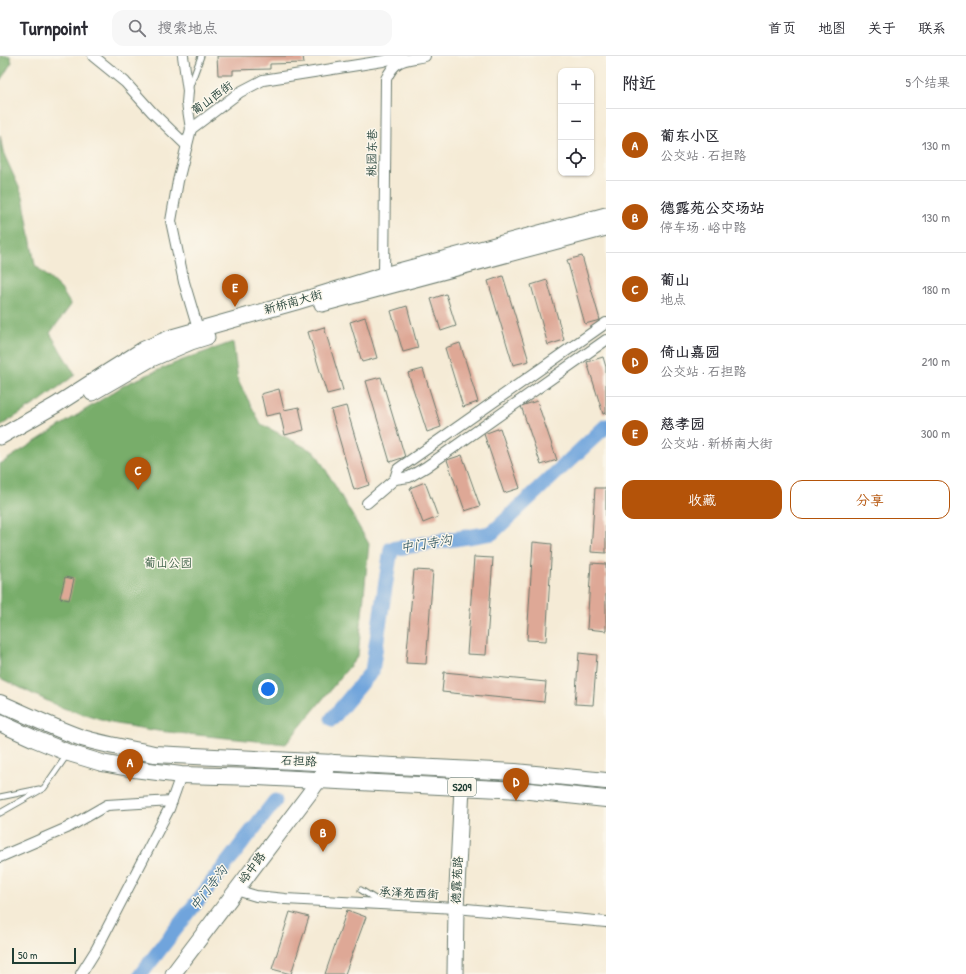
<!DOCTYPE html>
<html lang="zh">
<head>
<meta charset="utf-8">
<style>
	:root { --surface:#fff; --page:#f7f7f7; --text:#2b2b33; --muted:#7c7c81; --line:#e1e1e2; --accent:#b45309 }
	body { margin:0; font-family:"Patrick Hand","LXGW WenKai TC",sans-serif; background:var(--page); color:var(--text) }
	.controls { position:absolute; right:12px; top:12px; display:grid; overflow:hidden; border-radius:8px; box-shadow:0 1px 3px #0004 }
	.controls button { width:36px; height:36px; display:grid; place-items:center; padding:0; border:0; border-bottom:1px solid var(--line); background:var(--surface); color:var(--text); font:20px sans-serif }
	.scale { position:absolute; left:12px; bottom:10px; width:64px; box-sizing:border-box; padding-left:4px; border:2px solid #1f3d34; border-top:0; font-size:11px; line-height:14px; white-space:nowrap; color:#1f3d34; -webkit-text-stroke:3px #fbf7ec; paint-order:stroke }
	.you { position:absolute; left:268px; top:633px; width:14px; height:14px; margin:-10px; border:3px solid #fff; border-radius:50%; background:#1a73e8; box-shadow:0 0 0 6px #1a73e833 }
	.badge { display:grid; place-items:center; width:26px; height:26px; border-radius:50%; background:var(--accent); color:#fff; font-size:13px; font-weight:700 }
	.pin { position:absolute; translate:-50% -33px; filter:drop-shadow(0 1px 2px #0008) }
	.pin::after { content:''; position:absolute; top:21px; width:14px; height:12px; background:inherit; clip-path:polygon(0 0,100% 0,50% 100%) }
	.list { margin:0; padding:0; list-style:none }
	h2 { display:flex; justify-content:space-between; align-items:center; height:52px; margin:0; padding:0 16px; font-size:17px }
	h2 small { font-size:13px; font-weight:400; color:var(--muted) }
	.list li { display:grid; grid-template-columns:26px 1fr auto; gap:12px; align-items:center; box-sizing:border-box; height:72px; padding:0 16px; border-top:1px solid var(--line) }
	.list b { display:block; font-size:15px; white-space:nowrap }
	.list p { margin:0; font-size:13px; white-space:nowrap; color:var(--muted) }
	.list em { font-size:13px; font-style:normal; color:var(--muted) }
	.actions { display:flex; gap:8px; padding:12px 16px }
	.actions a { flex:1; padding:9px 0; border:1px solid var(--accent); border-radius:12px; text-align:center; font-size:14px; color:var(--accent) }
	.actions .main { background:var(--accent); color:#fff }
	.icon { flex:none; width:22px; height:22px; fill:none; stroke:currentColor; stroke-width:2; stroke-linecap:round; stroke-linejoin:round }
	.map { position:relative; flex:none; width:606px; height:918px; overflow:hidden }
	header { display:flex; align-items:center; gap:24px; box-sizing:border-box; height:56px; padding:0 20px; background:var(--surface); border-bottom:1px solid var(--line) }
	header strong { font-size:19px }
	nav { display:flex; gap:22px; margin-inline-start:auto; font-size:14px }
	.search { width:280px; height:36px; background:var(--page); display:flex; align-items:center; gap:10px; box-sizing:border-box; padding:0 14px; border-radius:12px; color:var(--muted); font-size:15px }
	main { display:flex }
	aside { flex:1; background:var(--surface) }
	.map>svg:first-child { display:block }
</style>
</head>
<body>
<header>
<strong>Turnpoint</strong>
<div class="search"><svg class="icon" aria-label="search" viewBox="0 0 24 24"><circle cx="10" cy="10" r="6"/><path d="M15 15l6 6"/></svg>搜索地点</div>
<nav><a>首页</a><a>地图</a><a>关于</a><a>联系</a></nav>
</header>
<main>
<div class="map">
<svg width="606" height="918" viewBox="0 0 606 918">
	<rect width="100%" height="100%" fill="#fbf7ec"/>
	<filter id="ink" filterUnits="userSpaceOnUse"><feTurbulence type="fractalNoise" baseFrequency=".025" numOctaves="2"/><feDisplacementMap in="SourceGraphic" scale="8" xChannelSelector="R" yChannelSelector="G"/><feConvolveMatrix kernelMatrix="1 2 1 2 8 2 1 2 1" color-interpolation-filters="sRGB"/></filter>
	<filter id="wash" filterUnits="userSpaceOnUse"><feTurbulence type="fractalNoise" baseFrequency=".012" numOctaves="4" result="noise"/><feDisplacementMap in="SourceGraphic" scale="16" xChannelSelector="R" yChannelSelector="G"/><feGaussianBlur stdDeviation="0.9" result="paint"/><feColorMatrix in="noise" values="0 0 0 0 0 0 0 0 0 0 0 0 0 0 0 0 0 1.4 0 .05"/><feComposite in="paint" operator="in"/></filter>
	<g filter="url(#wash)">
		<rect width="100%" height="100%" fill="#f5ebd6"/>
		<g fill="#78ad6b" stroke="#4c7550">
			<polygon points="0,0 10,0 12,6 0,25"/>
			<polygon points="0,79 3,96 23,140 35,209 61,233 71,249 50,277 75,319 40,345 0,370"/>
			<polygon points="233,286 238,325 261,368 316,397 369,488 358,600 286,688 158,675 111,667 60,651 0,622 0,408 126,328 180,305"/>
		</g>
		<g fill="none" stroke-linecap="round" stroke-linejoin="round">
			<g stroke="#6fa4dc" stroke-width="15">
				<polyline points="332,663 372,615 391,493 492,477 606,370"/>
				<polyline points="141,918 275,745"/>
			</g>
		</g>
		<g id="blocks">
			<g fill="#dea896">
				<polygon points="217,0 303,0 304,7 270,8 270,13 233,14 233,19 218,19"/>
				<polygon points="582,200 600,264 585,268 567,204"/>
				<polygon points="503,220 529,305 513,309 488,225"/>
				<polygon points="547,224 564,284 548,289 531,229"/>
				<polygon points="446,238 456,270 441,275 431,243"/>
				<polygon points="407,250 418,292 403,296 391,255"/>
				<polygon points="365,261 377,302 362,306 350,266"/>
				<polygon points="324,271 343,334 327,338 308,276"/>
				<polygon points="460,287 478,346 463,351 445,292"/>
				<polygon points="603,301 606,311 606,357 603,358 587,306"/>
				<polygon points="423,313 441,371 427,376 408,317"/>
				<polygon points="381,321 405,401 390,406 366,325"/>
				<polygon points="279,333 284,354 299,351 304,374 285,379 280,357 266,360 261,338"/>
				<polygon points="537,345 557,404 541,409 521,350"/>
				<polygon points="346,350 369,429 354,434 331,354"/>
				<polygon points="500,372 520,432 504,437 484,378"/>
				<polygon points="462,399 480,450 465,455 447,404"/>
				<polygon points="425,426 438,461 423,467 410,432"/>
				<polygon points="595,432 606,432 606,497 591,496"/>
				<polygon points="533,486 552,488 546,585 527,584"/>
				<polygon points="474,501 493,502 486,599 467,598"/>
				<polygon points="591,507 606,508 606,575 587,573"/>
				<polygon points="414,514 433,515 426,608 406,607"/>
				<polygon points="65,521 74,523 69,544 60,542"/>
				<polygon points="579,597 597,599 593,649 575,648"/>
				<polygon points="444,616 546,626 544,646 442,636"/>
				<polygon points="347,854 366,861 345,918 325,918"/>
				<polygon points="290,856 309,861 291,918 272,913"/>
			</g>
		</g>
	</g>
	<g filter="url(#ink)">
		<use href="#blocks" fill-opacity="0" stroke="#6a7a6d" stroke-width="1"/>
		<g fill="none" stroke-linecap="round" stroke-linejoin="round">
			<defs>
				<g id="lane">
					<polyline points="189,33 201,0"/>
					<polyline points="0,741 39,733"/>
					<polyline points="0,757 44,732 67,699"/>
					<polyline points="361,834 380,846"/>
				</g>
				<g id="street">
					<polyline points="93,0 125,26 152,56 187,90"/>
					<polyline points="183,0 188,35 187,47 191,73"/>
					<path d="M384,219L386,23C396,2 403,5 425,0"/>
					<polyline points="198,273 184,226 171,165 178,125 191,73 240,36 263,24 383,5 402,0"/>
					<polyline points="395,423 398,413 606,267"/>
					<polyline points="367,447 395,423 409,421 426,411 606,284"/>
					<polyline points="0,801 67,772 107,749 172,745"/>
					<polyline points="236,834 256,840 285,843 456,852 606,866"/>
					<polyline points="81,918 96,894 169,753 181,719"/>
				</g>
				<g id="secondary">
					<polyline points="322,248 606,172"/>
					<polyline points="92,337 149,304 191,286 207,281"/>
					<polyline points="0,381 56,349 109,315 144,293 172,281 296,246 384,219 606,159"/>
					<polyline points="173,918 309,738 331,706"/>
					<polyline points="455,918 456,852 462,731"/>
				</g>
				<g id="primary">
					<path d="M0,647C27,659 54,672 82,682C106,689 130,693 154,698L515,716L606,725"/>
					<polyline points="0,667 35,683 69,697 102,707 134,713 181,719 257,721 520,734 606,743"/>
				</g>
			</defs>
			<use href="#lane" stroke="#6a7a6d" stroke-width="7"/>
			<use href="#street" stroke="#6a7a6d" stroke-width="12"/>
			<use href="#secondary" stroke="#6a7a6d" stroke-width="17"/>
			<use href="#primary" stroke="#6a7a6d" stroke-width="18"/>
			<use href="#lane" stroke="#fff" stroke-width="5"/>
			<use href="#street" stroke="#fff" stroke-width="10"/>
			<use href="#secondary" stroke="#fff" stroke-width="15"/>
			<use href="#primary" stroke="#fff" stroke-width="16"/>
		</g>
	</g>
	<g text-anchor="middle" stroke-width="3" stroke-linejoin="round" paint-order="stroke">
		<rect fill="#fbf7ec" stroke="#61756b" stroke-width="1" x="448" y="722" width="28" height="18" rx="3"/>
		<g font-size="11" font-weight="bold" fill="#1f3d34">
			<text x="462" y="735">S209</text>
		</g>
		<g font-size="12" fill="#1f3d34" stroke="#fbf7ec">
			<text transform="translate(212 42) rotate(-36)" y="4">葡山西街</text>
			<text transform="translate(372 97) rotate(-89)" y="4">桃园东巷</text>
			<text transform="translate(293 246) rotate(-16)" y="4">新桥南大街</text>
			<text transform="translate(299 705) rotate(2)" y="4">石担路</text>
			<text transform="translate(252 812) rotate(-53)" y="4">峪中路</text>
			<text transform="translate(457 824) rotate(-87)" y="4">德露苑路</text>
			<text transform="translate(409 837) rotate(3)" y="4">承泽苑西街</text>
		</g>
		<g font-size="12" fill="#3c6046" stroke="#fbf7ec">
			<text x="168" y="511">葡山公园</text>
		</g>
		<g font-size="13" font-style="italic" fill="#375c66" stroke="#fbf7ec">
			<text transform="translate(426 487) rotate(-9)" y="5">中门寺沟</text>
			<text transform="translate(208 832) rotate(-52)" y="5">中门寺沟</text>
		</g>
	</g>
</svg>
<div class="controls">
<button>+</button>
<button>−</button>
<button><svg class="icon" aria-label="locate" viewBox="0 0 24 24"><circle cx="12" cy="12" r="6"/><path d="M12 2v4M12 18v4M2 12h4M18 12h4"/></svg></button>
</div>
<div class="scale">50 m</div>
<div class="you"></div>
<div class="pin badge" style="left:130px;top:726px">A</div>
<div class="pin badge" style="left:323px;top:796px">B</div>
<div class="pin badge" style="left:138px;top:434px">C</div>
<div class="pin badge" style="left:516px;top:745px">D</div>
<div class="pin badge" style="left:235px;top:251px">E</div>
</div>
<aside>
<h2>附近<small>5个结果</small></h2>
<ul class="list">
<li><span class="badge">A</span><div><b>葡东小区</b><p>公交站 · 石担路</p></div><em>130 m</em></li>
<li><span class="badge">B</span><div><b>德露苑公交场站</b><p>停车场 · 峪中路</p></div><em>130 m</em></li>
<li><span class="badge">C</span><div><b>葡山</b><p>地点</p></div><em>180 m</em></li>
<li><span class="badge">D</span><div><b>倚山嘉园</b><p>公交站 · 石担路</p></div><em>210 m</em></li>
<li><span class="badge">E</span><div><b>慈孝园</b><p>公交站 · 新桥南大街</p></div><em>300 m</em></li>
</ul>
<div class="actions"><a class="main">收藏</a><a>分享</a></div>
</aside>
</main>
</body>
</html>
